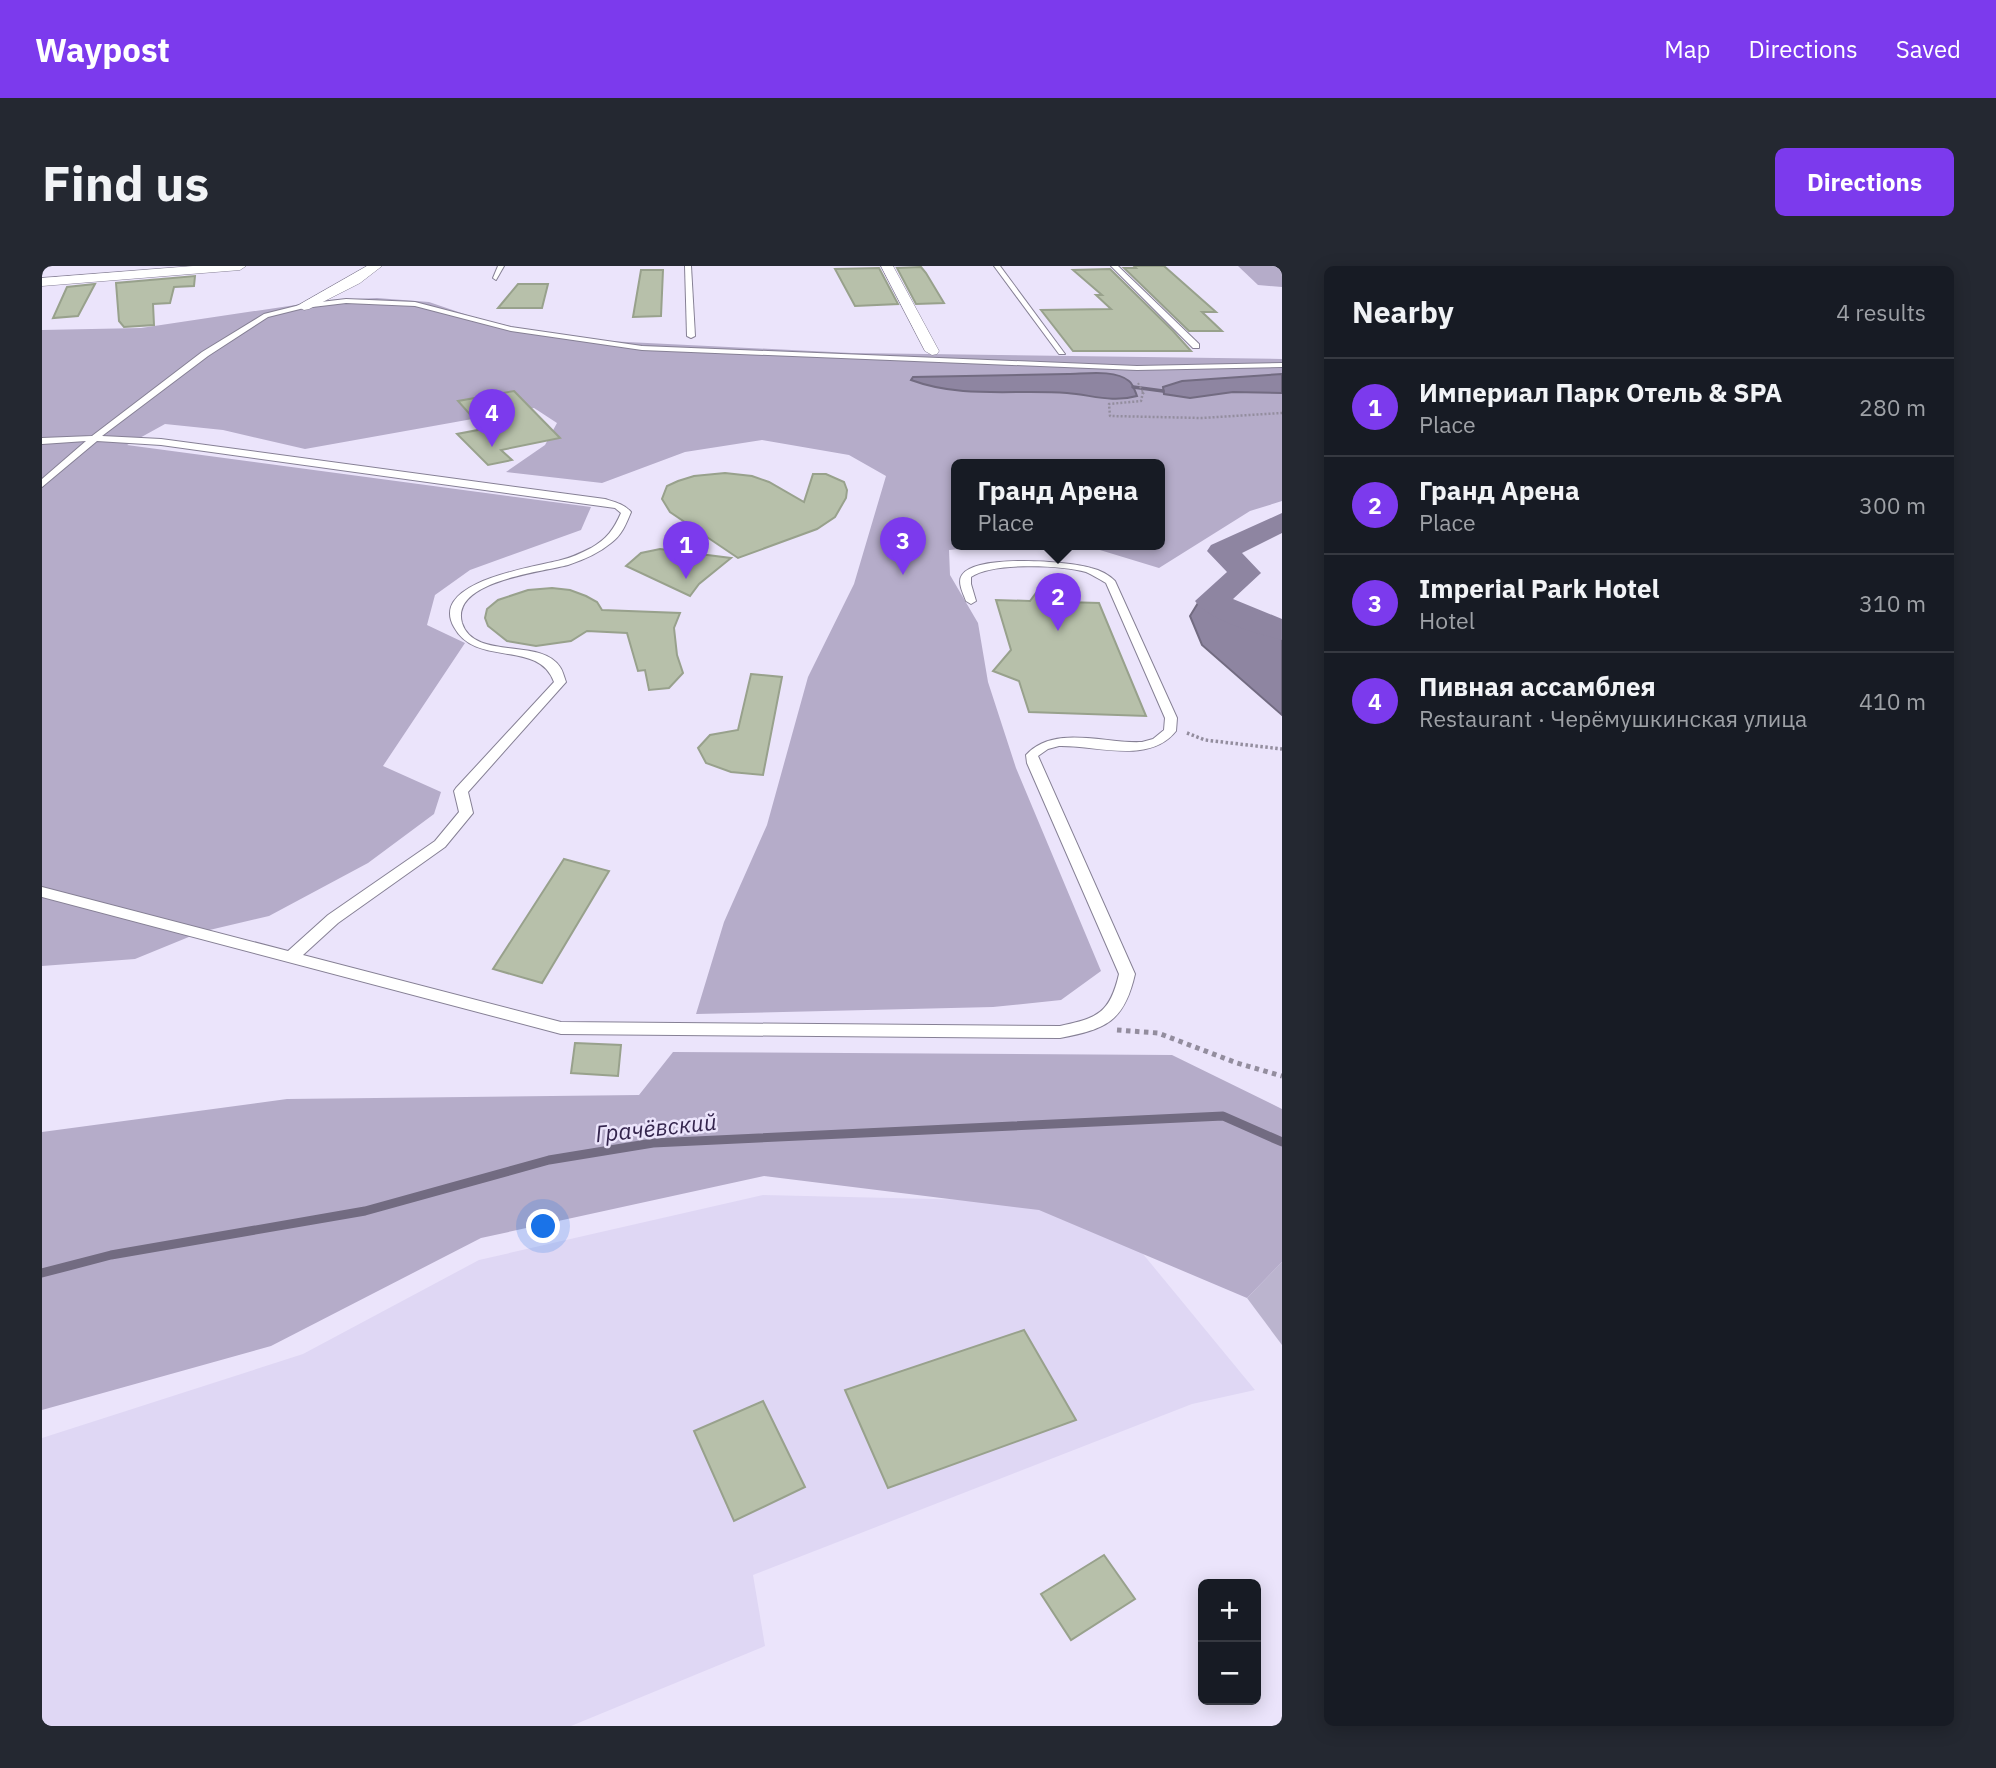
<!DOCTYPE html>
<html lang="en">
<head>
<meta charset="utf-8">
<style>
	:root { --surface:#171b24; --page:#242831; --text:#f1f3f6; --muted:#9ea1a6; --line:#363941; --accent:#7c3aed }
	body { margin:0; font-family:"IBM Plex Sans",sans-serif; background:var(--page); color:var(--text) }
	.controls { position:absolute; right:21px; bottom:21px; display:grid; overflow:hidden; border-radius:10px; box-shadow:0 4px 18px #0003 }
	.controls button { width:63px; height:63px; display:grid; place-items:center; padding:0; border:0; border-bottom:2px solid var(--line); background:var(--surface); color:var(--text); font:35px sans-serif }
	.you { position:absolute; left:502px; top:961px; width:24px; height:24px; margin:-18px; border:5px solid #fff; border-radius:50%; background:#1a73e8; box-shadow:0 0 0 10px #1a73e833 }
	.badge { display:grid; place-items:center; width:46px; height:46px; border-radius:50%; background:var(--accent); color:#fff; font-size:23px; font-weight:700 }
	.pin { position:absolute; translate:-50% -58px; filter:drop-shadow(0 2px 4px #0008) }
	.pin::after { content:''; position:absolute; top:37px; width:24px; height:21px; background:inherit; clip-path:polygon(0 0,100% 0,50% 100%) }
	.popup { position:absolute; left:909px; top:193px; width:214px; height:91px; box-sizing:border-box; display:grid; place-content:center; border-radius:10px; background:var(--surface); filter:drop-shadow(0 2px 5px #0005); font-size:23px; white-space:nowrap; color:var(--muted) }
	.popup b { font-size:26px; color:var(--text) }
	.popup::after { content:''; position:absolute; left:50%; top:100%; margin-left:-14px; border:14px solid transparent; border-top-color:var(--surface) }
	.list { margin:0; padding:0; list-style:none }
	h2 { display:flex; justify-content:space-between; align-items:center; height:91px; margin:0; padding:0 28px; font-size:30px }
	h2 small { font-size:23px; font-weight:400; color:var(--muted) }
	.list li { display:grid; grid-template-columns:46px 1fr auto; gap:21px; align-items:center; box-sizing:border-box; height:98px; padding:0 28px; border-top:2px solid var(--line) }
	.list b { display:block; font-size:26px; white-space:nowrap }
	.list p { margin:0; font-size:23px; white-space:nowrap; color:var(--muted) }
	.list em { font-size:23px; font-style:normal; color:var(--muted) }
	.map { position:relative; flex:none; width:1240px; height:1460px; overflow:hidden; border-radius:10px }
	header { display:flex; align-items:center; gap:42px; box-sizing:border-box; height:98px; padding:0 35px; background:var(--accent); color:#fff }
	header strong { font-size:33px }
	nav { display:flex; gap:38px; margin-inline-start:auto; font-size:24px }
	.intro { display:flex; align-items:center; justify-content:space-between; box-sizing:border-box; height:168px; padding:0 42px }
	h1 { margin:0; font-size:49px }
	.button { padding:18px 32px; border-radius:10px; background:var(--accent); color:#fff; font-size:24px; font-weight:700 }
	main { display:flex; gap:42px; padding:0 42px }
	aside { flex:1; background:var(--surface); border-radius:10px; box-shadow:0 4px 18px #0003 }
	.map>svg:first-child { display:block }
</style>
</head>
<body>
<header>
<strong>Waypost</strong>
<nav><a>Map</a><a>Directions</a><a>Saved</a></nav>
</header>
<div class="intro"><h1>Find us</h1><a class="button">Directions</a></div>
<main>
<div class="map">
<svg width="1240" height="1460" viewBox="0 0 1240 1460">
	<rect width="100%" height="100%" fill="#ebe4fb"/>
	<polygon fill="#dfd7f4" points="721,929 1059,937 1213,1124 1150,1138 711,1309 723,1380 529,1460 0,1460 0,1172 261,1088 437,994"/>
	<polygon fill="#bbb4ce" points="1240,996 1240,1079 1205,1032"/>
	<g fill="#b5acc9">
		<polygon points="1196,0 1240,0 1240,21 1216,19"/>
		<polygon points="335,32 387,36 434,52 524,73 810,87 1240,93 1240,235 1208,245 1117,302 1048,281 1118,279 1118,199 914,199 914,279 958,279 907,284 908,309 936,357 946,416 974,502 1059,705 1019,734 951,741 654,748 682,656 725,559 766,411 812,318 844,210 807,189 720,174 643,186 560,217 464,206 503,179 515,157 492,142 263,183 181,164 123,158 85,179 549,241 539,264 428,304 393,329 385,359 423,377 341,500 399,526 392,548 326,597 227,650 159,666 93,693 0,700 0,64 99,62 287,34"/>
		<polygon points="631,786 1130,789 1240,843 1240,996 1205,1032 997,944 722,910 439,972 229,1080 0,1144 0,866 245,833 597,829"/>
	</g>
	<g fill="#8e85a1" stroke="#726b81" stroke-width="2">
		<path d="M1026,108C1042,108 1073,103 1087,115C1091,118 1093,125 1095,130C1070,137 1050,129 1025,127C973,123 920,133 869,114L871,111Z"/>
		<polygon points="1240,108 1240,127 1191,126 1148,132 1122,128 1121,121 1140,115"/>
		<polygon points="1169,335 1240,363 1240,449 1160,379 1148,350 1156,337"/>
	</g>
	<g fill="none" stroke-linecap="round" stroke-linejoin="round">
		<polyline stroke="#726b81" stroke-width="3.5" points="1091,121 1121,125"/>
		<polyline stroke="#726b81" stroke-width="9" points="0,1007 69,989 323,945 507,894 611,877 1181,850 1240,876"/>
		<path fill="#8e85a1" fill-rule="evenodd" d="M1240,247V267L1200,287L1219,307L1191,333L1240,353V374C1217,368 1167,355 1153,335L1185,306L1165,285L1169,279Z"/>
	</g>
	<g fill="#b7c0aa" stroke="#98a18c" stroke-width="2">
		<polygon points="1092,0 1122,0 1174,46 1160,46 1180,65 1147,65 1082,2 1094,2"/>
		<polygon points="879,1 884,7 902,37 874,38 855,2"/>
		<polygon points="837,2 856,38 813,40 793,3"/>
		<polygon points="1068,3 1131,65 1149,85 1031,85 999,44 1069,43 1054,29 1060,29 1031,4"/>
		<polygon points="599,4 621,4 619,50 591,51"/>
		<polygon points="153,10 152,20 132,21 128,37 111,38 112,59 82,61 77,55 74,17"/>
		<polygon points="53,18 36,50 11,52 25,21"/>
		<polygon points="476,18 506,18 500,42 456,42"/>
		<polygon points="472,125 518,172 459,184 470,194 446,199 415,168 441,163 416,135"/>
		<polygon points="683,207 710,210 727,216 762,236 771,208 784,208 802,216 805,224 804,232 793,251 775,263 696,292 628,246 620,233 625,220 636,215 652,210"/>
		<polygon points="618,283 689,292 657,318 648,330 584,300 599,287"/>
		<polygon points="510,322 528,324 544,330 555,336 560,344 638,347 632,362 635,389 641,407 627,422 607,424 603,404 596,405 585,367 545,365 529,375 494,380 465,375 446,360 443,352 445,343 456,334 486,324"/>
		<polygon points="1006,326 1018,330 1023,336 1057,337 1104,450 987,446 977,415 951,405 969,384 954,334 988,335 994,327"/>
		<polygon points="709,408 740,411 721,509 689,506 664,497 656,482 668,469 696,464"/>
		<polygon points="522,593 567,605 500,717 451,703"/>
		<polygon points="533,777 579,779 576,810 529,807"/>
		<polygon points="982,1064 1034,1154 846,1222 803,1124"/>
		<polygon points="721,1135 763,1221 692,1255 652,1165"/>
		<polygon points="1062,1289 1093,1333 1029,1374 999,1328"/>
	</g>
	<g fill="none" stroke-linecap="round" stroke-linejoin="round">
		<defs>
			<g id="lane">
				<polygon points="456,0 462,0 454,14 451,12"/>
				<polygon points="643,0 649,0 653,70 649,72 645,70"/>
				<polygon points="952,0 958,0 1023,88 1017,88"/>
				<polygon points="1069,0 1076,0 1157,78 1157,82 1151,82"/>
				<path d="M304,33L373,36L469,61L600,80L1095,100L1240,97V101L1095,104L600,84L469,65L373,40L304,37L262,42L226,51L166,90L60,170L119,173L563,233C573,236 582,238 589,246C584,258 580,269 569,277C557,287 541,294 526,299C500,306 408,315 420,357C432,395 499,371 518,401C521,405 522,411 524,416L426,526L431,547L403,581L296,657L261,689L519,756L1018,760C1056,752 1068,747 1077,708L985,497L984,489C1012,458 1064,478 1100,476L1111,473L1122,464L1123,452L1064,317C1057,313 1051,309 1044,306C1019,299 951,296 929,311V318L934,335L929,338L924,335C921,327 915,316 920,309C934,288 1027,295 1049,302C1058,304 1067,309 1073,315L1135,452L1134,465C1107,499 1054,479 1017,480L1006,483L996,490L1093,708C1082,756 1064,763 1018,772L519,768L0,631V621L246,685L286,649L393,575L417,546L412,525L414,522L512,416C497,373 434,402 412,361C386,315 494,301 519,294C529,292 539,287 549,282C565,273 572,263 579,247L573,242L119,179L55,175L0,221V213L44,175L0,178V172L50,170L160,86L222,48L262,38Z"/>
			</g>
			<g id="street">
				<polygon points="151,0 204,0 198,4 0,20 0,12"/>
				<polygon points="325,0 340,0 318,17 267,43 262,44 255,40"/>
				<polygon points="839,0 851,0 897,85 895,88 890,89 883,85"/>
			</g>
		</defs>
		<use href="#lane" stroke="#868095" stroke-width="2"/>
		<use href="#street" stroke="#868095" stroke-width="1"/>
		<polyline stroke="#938d9e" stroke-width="2" stroke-dasharray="2 2" stroke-linecap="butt" points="1096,117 1102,128"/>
		<polyline stroke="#938d9e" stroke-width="2.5" stroke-dasharray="2 2" stroke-linecap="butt" points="1101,126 1099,135 1067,138 1068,150 1160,152 1240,147"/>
		<polyline stroke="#938d9e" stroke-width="3.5" stroke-dasharray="2.5 2.5" stroke-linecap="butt" points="1145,467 1163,474 1240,483"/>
		<polyline stroke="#938d9e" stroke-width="5" stroke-dasharray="4.5 4.5" stroke-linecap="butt" points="1075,764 1116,767 1195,797 1240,810"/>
		<use href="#lane" fill="#fff" fill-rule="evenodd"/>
		<use href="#street" fill="#fff" fill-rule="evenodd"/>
	</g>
	<g text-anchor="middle" stroke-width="5" stroke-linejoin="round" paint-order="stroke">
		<g font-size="23" font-style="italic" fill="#34254d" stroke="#ebe4fb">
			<text transform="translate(614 862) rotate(-6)" y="8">Грачёвский</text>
		</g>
	</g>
</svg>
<div class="controls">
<button>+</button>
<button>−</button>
</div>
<div class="you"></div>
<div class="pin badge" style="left:644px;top:313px">1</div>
<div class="pin badge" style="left:1016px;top:365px">2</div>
<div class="popup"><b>Гранд Арена</b>Place</div>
<div class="pin badge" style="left:861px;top:309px">3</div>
<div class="pin badge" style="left:450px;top:181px">4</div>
</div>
<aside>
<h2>Nearby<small>4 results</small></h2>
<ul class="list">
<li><span class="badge">1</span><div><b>Империал Парк Отель &amp; SPA</b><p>Place</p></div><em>280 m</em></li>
<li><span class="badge">2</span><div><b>Гранд Арена</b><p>Place</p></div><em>300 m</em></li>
<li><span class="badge">3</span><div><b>Imperial Park Hotel</b><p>Hotel</p></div><em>310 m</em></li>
<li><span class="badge">4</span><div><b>Пивная ассамблея</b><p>Restaurant · Черёмушкинская улица</p></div><em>410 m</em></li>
</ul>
</aside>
</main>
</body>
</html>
